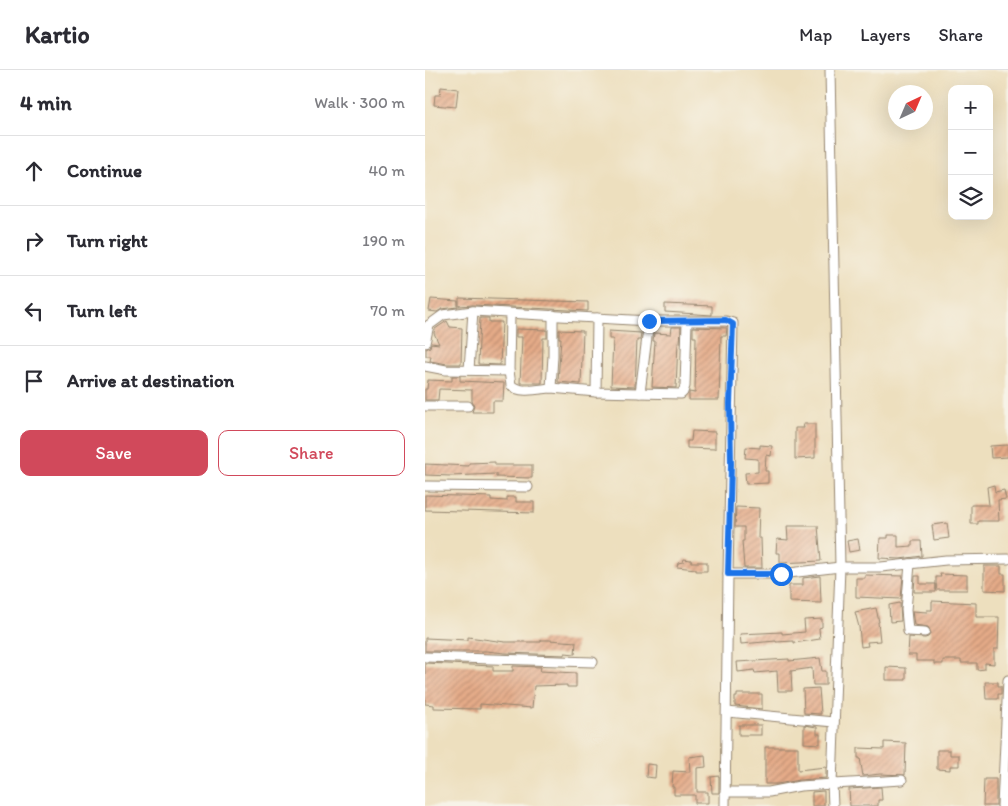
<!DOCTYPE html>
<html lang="en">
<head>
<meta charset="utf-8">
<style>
	:root { --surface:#fff; --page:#f7f7f7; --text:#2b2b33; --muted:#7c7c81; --line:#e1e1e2; --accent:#d1495b }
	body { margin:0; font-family:Itim,sans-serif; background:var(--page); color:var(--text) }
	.controls { position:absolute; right:15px; top:15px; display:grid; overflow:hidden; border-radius:10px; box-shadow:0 5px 20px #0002 }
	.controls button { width:45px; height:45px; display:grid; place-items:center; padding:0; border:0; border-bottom:1px solid var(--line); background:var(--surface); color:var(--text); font:25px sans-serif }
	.compass { position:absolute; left:463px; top:15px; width:45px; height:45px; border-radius:50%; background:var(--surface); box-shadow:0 5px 20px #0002; rotate:44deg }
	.stop { position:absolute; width:15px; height:15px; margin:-11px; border:4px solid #1a73e8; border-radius:50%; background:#fff }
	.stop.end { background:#1a73e8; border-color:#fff; box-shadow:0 1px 5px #0008 }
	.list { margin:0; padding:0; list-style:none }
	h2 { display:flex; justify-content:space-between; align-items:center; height:65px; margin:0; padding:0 20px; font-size:21px }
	h2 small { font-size:16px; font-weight:400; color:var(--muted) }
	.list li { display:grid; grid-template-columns:32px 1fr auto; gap:15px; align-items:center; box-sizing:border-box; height:70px; padding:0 20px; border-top:1px solid var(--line) }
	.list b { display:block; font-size:19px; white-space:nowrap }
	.list em { font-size:16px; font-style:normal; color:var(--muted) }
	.actions { display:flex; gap:10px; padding:15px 20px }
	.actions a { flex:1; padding:11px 0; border:1px solid var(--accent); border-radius:10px; text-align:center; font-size:18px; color:var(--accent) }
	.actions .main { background:var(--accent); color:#fff }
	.icon { flex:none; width:28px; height:28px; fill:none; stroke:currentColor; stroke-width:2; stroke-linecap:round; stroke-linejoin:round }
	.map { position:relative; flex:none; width:583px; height:736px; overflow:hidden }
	header { display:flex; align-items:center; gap:30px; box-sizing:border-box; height:70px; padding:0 25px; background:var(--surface); border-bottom:1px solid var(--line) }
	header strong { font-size:24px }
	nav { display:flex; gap:28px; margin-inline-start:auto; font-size:18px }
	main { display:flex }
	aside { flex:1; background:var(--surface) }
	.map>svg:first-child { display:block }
</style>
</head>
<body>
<header>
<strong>Kartio</strong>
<nav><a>Map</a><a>Layers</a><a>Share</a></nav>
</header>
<main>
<aside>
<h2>4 min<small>Walk · 300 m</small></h2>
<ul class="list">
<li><svg class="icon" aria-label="ahead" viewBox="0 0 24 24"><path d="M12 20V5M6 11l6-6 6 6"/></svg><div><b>Continue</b></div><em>40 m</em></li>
<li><svg class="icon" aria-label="right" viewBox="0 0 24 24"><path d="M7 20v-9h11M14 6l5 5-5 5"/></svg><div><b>Turn right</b></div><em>190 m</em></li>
<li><svg class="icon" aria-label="left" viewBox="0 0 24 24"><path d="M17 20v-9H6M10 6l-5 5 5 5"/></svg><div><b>Turn left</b></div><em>70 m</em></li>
<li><svg class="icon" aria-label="arrive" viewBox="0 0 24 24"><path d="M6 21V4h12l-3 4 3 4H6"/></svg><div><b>Arrive at destination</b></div></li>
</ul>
<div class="actions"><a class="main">Save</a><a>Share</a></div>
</aside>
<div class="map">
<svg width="583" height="736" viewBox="0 0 583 736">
	<defs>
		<pattern id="building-hatch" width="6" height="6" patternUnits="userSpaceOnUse" patternTransform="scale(1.25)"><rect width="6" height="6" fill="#e5ab88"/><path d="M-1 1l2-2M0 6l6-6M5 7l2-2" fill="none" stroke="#bb8b6f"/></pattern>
	</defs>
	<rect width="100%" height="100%" fill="#f7f3e8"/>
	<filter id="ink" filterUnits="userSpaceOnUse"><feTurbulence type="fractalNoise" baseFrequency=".02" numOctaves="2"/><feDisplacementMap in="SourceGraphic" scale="10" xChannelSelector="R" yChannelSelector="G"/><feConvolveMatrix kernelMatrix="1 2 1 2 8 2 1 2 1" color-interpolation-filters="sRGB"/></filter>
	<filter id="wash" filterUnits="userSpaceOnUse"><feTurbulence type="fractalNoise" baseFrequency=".0096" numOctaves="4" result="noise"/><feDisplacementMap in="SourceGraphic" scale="20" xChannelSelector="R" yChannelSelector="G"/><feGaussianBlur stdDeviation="1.12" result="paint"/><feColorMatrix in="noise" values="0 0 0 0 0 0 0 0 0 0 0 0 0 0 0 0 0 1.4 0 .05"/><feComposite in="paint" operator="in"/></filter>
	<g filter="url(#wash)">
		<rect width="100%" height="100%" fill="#eddfbe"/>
		<g id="blocks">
			<g fill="url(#building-hatch)">
				<polygon points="16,17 33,19 31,37 9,35 10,25 15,25"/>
				<polygon points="34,228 163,232 163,241 48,235 34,236"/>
				<polygon points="6,229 33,231 33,237 17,239 12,242 4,241"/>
				<polygon points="240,234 287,236 287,245 240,242"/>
				<polygon points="55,248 64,248 64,252 77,252 75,295 53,294"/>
				<polygon points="22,251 25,257 37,258 36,294 22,294 5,291 6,286 1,286 1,279 5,277 6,273 14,274 9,263 10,259"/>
				<polygon points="247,257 256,257 255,273 253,272 251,318 227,317 230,271 228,271 229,263 246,264"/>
				<polygon points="268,257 302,258 301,266 296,266 294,330 264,330 264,322 270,323 271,267 268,267"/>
				<polygon points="91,259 122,260 122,268 118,268 117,313 95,313 97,267 91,267"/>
				<polygon points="134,260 158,261 156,314 133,312 136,268 134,268"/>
				<polygon points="184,261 216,263 215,270 212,270 210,317 186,316 188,269 184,269"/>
				<polygon points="27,306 35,306 35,311 79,313 78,331 68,331 68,342 47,342 49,336 47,331 47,320 14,319 13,330 0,330 0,319 2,319 3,310 27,311"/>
				<polygon points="378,354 390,354 390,388 370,389 370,358 379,358"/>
				<polygon points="267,361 290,362 290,379 262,378 262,371 266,371"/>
				<polygon points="335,375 347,376 346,386 341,385 340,401 343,401 343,413 321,414 320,403 333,402 333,389 320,388 321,377 335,378"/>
				<polygon points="583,375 583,387 566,388 565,376"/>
				<polygon points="70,392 70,395 107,395 107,408 71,407 71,404 26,406 0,405 0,394 44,396 44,393"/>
				<polygon points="569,415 570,422 579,420 581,429 573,430 574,451 553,451 553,454 546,454 546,435 564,435 562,417"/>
				<polygon points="0,425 66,427 66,430 82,431 82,427 91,427 91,432 109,432 109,443 0,440"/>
				<polygon points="311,437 334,438 333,468 336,468 337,498 319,498 317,471 319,471 319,457 310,457"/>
				<polygon points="522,453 524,468 509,470 507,455"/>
				<polygon points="362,456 393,456 396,491 355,493 355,483 351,483 352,469 363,470"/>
				<polygon points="463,465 473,465 473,477 487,476 487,471 496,471 497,486 475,489 454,488 455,468 463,468"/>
				<polygon points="433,469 435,480 424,482 422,471"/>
				<polygon points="259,489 266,490 266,492 282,492 282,501 271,501 271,499 252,497 253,493 258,492"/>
				<polygon points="559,496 576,496 576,504 580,504 580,521 559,520"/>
				<polygon points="515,504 542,505 542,520 511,520 511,507 516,507"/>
				<polygon points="440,505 478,506 476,529 431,527 431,508 440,508"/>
				<polygon points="395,506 396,533 364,532 364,515 378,515 378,508"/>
				<polygon points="490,506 495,506 495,514 511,514 511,522 489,522"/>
				<polygon points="507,531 551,533 551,547 574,547 573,579 569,579 569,594 560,593 560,599 552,600 552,593 536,593 536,590 518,590 518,594 509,594 509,591 491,591 491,585 483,585 484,567 500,568 503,567 506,563 503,557 489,555 487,541 502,542 502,540 507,540"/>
				<polygon points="475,533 476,551 465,552 464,535"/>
				<polygon points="451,538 454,552 453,552 455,571 442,572 443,576 436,577 434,557 430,542"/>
				<polygon points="397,549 397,557 394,558 395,569 369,573 369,571 351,572 351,571 316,574 315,564 357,562 357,564 380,562 379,550"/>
				<polygon points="43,567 80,572 116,572 116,570 124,570 151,572 150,584 140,583 140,585 80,583 61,581 0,581 0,568 43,570"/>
				<polygon points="395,588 397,601 401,601 401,615 388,615 387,598 366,601 367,621 353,621 352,601 330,603 329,600 313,602 312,592 364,589 364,591"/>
				<polygon points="0,593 68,596 68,601 88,601 88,596 116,597 115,601 151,603 151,617 142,617 142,615 109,616 107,638 55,634 55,639 9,638 9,635 0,634"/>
				<polygon points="461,597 481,598 481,610 461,610"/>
				<polygon points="560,612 573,612 573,616 576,616 576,624 573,624 573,629 561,629"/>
				<polygon points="394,618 396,644 379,643 378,619"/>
				<polygon points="312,624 337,624 337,639 310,636 310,627 312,627"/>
				<rect x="314" y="655" width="22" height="10"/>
				<polygon points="379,655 392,657 392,664 395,664 395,674 379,673"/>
				<polygon points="459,672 481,673 480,705 455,704 438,706 435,688 433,688 433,678 459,679"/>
				<polygon points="340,677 373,677 373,700 401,697 401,708 375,710 352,714 340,714"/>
				<polygon points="512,680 525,680 525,685 534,685 534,696 525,696 525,700 512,699"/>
				<polygon points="280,685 281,697 272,698 272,722 283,722 283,733 270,733 270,725 249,725 249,717 247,717 248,701 265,702 264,687"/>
				<polygon points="222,694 231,695 230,708 221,707"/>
				<polygon points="294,706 294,723 287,723 286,707"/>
				<polygon points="559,709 571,709 571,736 558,736"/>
				<polygon points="456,717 457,730 453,730 453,736 425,736 424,719"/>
				<polygon points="399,721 399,736 387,736 387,722"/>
			</g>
		</g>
	</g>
	<g filter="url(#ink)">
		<use href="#blocks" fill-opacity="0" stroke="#94846e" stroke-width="1"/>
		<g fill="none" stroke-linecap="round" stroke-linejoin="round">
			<defs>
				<g id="minor">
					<polyline points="405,0 415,497 407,714 408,736"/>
					<path d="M85,244L84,301L86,315C95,324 114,319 126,318L128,286V245"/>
					<polyline points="0,258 18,245 48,241 224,251 301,251 308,253 303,504"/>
					<polyline points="0,273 4,255"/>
					<polyline points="0,296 21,300 84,301"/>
					<polyline points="44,300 48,241"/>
					<polyline points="126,318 171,322 256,324 258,322 260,316 262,252"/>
					<polyline points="171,322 172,248"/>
					<polyline points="215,323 224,251"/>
					<polyline points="0,336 43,336"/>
					<polyline points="0,416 103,417"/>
					<polyline points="485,494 481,540 483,561 500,562"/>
					<polyline points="0,587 168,592"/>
					<polyline points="302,642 409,652"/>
					<polyline points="300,722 344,722 375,716 477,710"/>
					<polyline points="300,736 303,504 356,504 415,497 456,497 521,490 583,489"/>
					<polyline points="577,736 583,610"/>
				</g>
			</defs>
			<use href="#minor" stroke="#94846e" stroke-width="11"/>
			<use href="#minor" stroke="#fff" stroke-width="9"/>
		</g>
	</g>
	<g fill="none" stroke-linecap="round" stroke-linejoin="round" filter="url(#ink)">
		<polyline stroke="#1a73e8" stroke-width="6" points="224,251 301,250 308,254 305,334 306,394 303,504 356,504"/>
	</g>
</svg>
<div class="controls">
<button>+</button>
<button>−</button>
<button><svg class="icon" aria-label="layers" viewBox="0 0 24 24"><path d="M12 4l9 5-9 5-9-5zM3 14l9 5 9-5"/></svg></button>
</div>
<svg class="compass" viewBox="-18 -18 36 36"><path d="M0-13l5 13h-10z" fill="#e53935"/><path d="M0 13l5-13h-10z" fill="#7c7c81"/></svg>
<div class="stop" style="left:356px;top:504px"></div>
<div class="stop end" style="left:224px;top:251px"></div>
</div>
</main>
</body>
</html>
